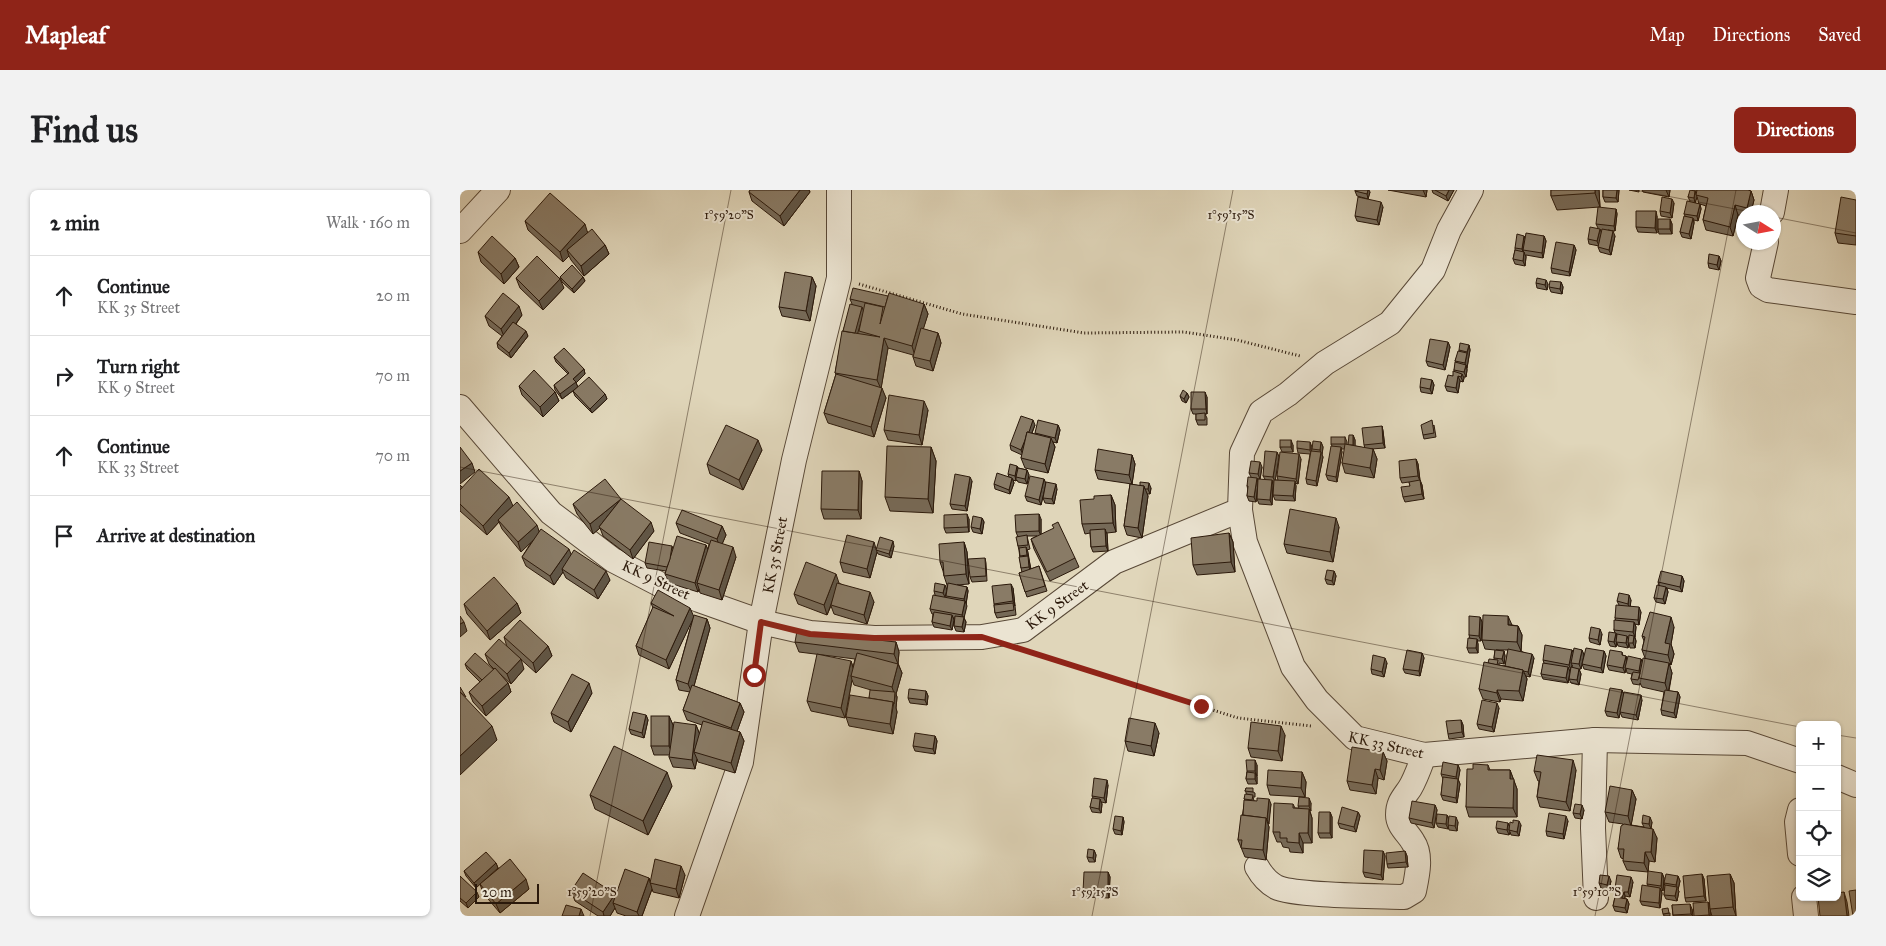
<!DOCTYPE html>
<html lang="en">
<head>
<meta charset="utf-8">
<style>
	:root { --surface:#fff; --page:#f2f2f2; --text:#202124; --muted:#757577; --line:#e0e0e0; --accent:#8f2418 }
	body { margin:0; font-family:"IM FELL Great Primer",serif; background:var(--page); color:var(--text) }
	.controls { position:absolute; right:15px; bottom:15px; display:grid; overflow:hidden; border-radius:8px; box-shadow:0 1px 4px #0004 }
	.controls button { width:45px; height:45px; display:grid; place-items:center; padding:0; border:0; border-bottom:1px solid var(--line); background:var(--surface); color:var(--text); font:25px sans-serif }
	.compass { position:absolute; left:1276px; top:15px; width:45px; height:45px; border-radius:50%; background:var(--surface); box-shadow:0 1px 4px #0004; rotate:101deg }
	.scale { position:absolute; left:15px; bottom:12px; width:64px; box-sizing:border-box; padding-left:5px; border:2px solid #2b190b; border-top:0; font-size:14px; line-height:18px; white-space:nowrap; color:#2b190b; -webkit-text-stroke:4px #ebe4d2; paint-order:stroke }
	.stop { position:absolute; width:15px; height:15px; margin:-11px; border:4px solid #8f2418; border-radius:50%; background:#fff }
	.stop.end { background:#8f2418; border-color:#fff; box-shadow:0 1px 5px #0008 }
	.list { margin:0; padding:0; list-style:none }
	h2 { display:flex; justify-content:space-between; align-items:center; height:65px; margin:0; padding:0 20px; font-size:21px }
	h2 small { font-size:16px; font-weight:400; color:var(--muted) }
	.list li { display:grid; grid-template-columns:32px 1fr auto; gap:15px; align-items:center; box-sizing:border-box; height:80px; padding:0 20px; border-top:1px solid var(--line) }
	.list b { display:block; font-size:19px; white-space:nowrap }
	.list p { margin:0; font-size:16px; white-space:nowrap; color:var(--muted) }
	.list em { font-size:16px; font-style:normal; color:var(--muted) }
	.icon { flex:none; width:28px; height:28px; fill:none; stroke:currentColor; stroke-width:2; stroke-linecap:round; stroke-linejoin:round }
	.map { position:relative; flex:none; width:1396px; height:726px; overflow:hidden; border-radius:8px }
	header { display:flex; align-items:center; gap:30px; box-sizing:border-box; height:70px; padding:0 25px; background:var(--accent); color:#fff }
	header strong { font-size:24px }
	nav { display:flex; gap:28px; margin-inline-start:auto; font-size:18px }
	.intro { display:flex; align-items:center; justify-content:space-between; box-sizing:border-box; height:120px; padding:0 30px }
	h1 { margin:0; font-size:35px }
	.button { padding:12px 22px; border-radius:8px; background:var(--accent); color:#fff; font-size:18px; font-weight:700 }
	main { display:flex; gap:30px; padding:0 30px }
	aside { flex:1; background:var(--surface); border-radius:8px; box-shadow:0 1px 4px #0004 }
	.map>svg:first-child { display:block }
</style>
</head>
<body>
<header>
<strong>Mapleaf</strong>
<nav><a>Map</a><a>Directions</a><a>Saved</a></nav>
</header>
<div class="intro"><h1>Find us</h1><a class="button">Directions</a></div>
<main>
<aside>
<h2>2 min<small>Walk · 160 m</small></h2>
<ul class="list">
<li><svg class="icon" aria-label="ahead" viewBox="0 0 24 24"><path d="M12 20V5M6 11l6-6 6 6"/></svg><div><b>Continue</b><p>KK 35 Street</p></div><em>20 m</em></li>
<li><svg class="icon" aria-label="right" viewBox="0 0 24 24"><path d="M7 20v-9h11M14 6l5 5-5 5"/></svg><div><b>Turn right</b><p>KK 9 Street</p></div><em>70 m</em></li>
<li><svg class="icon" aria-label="ahead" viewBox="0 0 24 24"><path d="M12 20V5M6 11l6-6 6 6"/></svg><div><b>Continue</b><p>KK 33 Street</p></div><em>70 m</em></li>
<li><svg class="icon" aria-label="arrive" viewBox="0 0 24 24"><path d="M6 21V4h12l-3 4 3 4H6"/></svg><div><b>Arrive at destination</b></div></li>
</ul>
</aside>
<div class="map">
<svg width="1396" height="726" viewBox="0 0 1396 726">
	<rect width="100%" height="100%" fill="#e0d6ba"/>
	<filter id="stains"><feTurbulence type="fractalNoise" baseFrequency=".004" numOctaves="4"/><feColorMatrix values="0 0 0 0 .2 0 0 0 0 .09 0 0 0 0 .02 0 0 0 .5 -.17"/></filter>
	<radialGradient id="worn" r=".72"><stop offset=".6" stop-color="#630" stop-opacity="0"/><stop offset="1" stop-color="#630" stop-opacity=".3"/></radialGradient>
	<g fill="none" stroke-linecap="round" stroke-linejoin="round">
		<defs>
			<g id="minor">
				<polyline points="1312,22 1316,0"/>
				<polyline points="0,41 38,0"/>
				<polyline points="1306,52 1298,88 1301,96 1308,100 1396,112"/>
				<polyline points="0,217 91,323 153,370 203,396 239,410 301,432 350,443 414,448 522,447 563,440 654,372 780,320 782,263 801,222 828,204 865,173 930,133 973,80 989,40 1011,0"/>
				<polyline points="780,320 785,352 833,477 857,510 895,548 964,565 1135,550 1287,553 1340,571"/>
				<polyline points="1135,550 1133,638 1136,708"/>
				<polyline points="1377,587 1396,595"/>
				<polyline points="1340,620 1337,632 1340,664"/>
				<path d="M797,677C802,686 807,692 816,697C834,706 919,706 944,707L954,701C957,686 962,665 953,652C948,643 938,636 938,625C938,612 944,607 950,598C956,588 960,576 964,565"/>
				<polyline points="1344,707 1346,726"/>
				<polyline points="227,726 281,572 301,432 334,270 379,88 379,0"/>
			</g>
		</defs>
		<use href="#minor" stroke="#584837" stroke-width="26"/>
		<g stroke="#2b190b" stroke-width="3" stroke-dasharray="1 2.5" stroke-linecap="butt">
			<polyline points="399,94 502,124 624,143 724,142 777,150 840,166"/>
			<polyline points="570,462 778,528 851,536"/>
		</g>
		<use href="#minor" stroke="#ebe4d2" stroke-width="24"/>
	</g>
	<g fill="#766a58" stroke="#2b190b" fill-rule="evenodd">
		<polygon points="290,0 349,0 350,2 324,36 292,11 289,2"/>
		<polygon points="928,0 967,0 966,7"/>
		<polygon points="972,0 994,0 988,11 973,3"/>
		<polygon points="1091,0 1139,0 1140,17 1097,20 1091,6"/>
		<polygon points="1143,0 1159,0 1158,12 1145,12 1143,7"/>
		<polygon points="1169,0 1179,0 1179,2"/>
		<polygon points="1182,0 1210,0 1209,7 1183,2"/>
		<path d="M1231,0L1291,1L1294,10L1291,22H1284V26L1278,25L1273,46L1246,40L1243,30L1246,16L1240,14L1241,19L1238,31L1234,30V33L1231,49L1222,47L1220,42L1225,26L1224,24L1230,11L1228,7ZM1237,7L1239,14L1235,13Z"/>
		<polygon points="895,1 910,2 908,9 897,6"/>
		<polygon points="1396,10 1396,55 1378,53 1375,43"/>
		<polygon points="1214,13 1212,28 1201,26 1200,21"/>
		<polygon points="923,17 919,35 897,31 895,26"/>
		<polygon points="1156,19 1157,24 1155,41 1148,40 1155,46 1151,65 1140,62 1138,57 1139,56 1129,54 1128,49 1138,38 1136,34"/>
		<polygon points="1197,26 1197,43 1178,42 1176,37"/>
		<polygon points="1210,29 1212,34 1212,44 1199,44 1198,39"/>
		<polygon points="65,31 128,42 145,55 149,64 124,86 111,70 109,66 103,72 68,40"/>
		<polygon points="1064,46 1065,48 1084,46 1086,51 1083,68 1066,65 1066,67 1065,76 1055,74 1053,69 1055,60 1055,58"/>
		<polygon points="1114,55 1116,60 1110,86 1092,83 1091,78"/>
		<polygon points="18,62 55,68 59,77 44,94 21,72"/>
		<polygon points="1259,66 1261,71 1259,80 1249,78 1248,73"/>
		<polygon points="100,87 123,87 125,91 114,103 102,92"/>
		<polygon points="352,87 356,96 350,131 322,126 319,117"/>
		<polygon points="56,88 104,98 83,120 60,98"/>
		<polygon points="1101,92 1103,97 1102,104 1091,102 1089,97"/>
		<polygon points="1076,93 1088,94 1087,100 1077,98"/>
		<polygon points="390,109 464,114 468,124 463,139 478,143 481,153 473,181 456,176 453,167 453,165 428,158 421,198 426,208 414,247 368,233 364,223 376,184 375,183 383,141 392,114"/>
		<polygon points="62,125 56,134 68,146 51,168 38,158 37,153 42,146 29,136 25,126"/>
		<polygon points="988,152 990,157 985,180 968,176 966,171"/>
		<polygon points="1009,155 1010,160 1007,178 1007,180 1006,187 1004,187 1004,188 1003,192 1000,191 998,203 987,201 985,196 993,186 994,182 994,180 996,173 995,171 999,161 999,160"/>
		<polygon points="94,167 124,179 125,184 116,193 118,197 102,209 95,200 94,195 108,184 96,172"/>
		<polygon points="972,190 974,195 972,204 961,202 960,197"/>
		<polygon points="59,196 95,202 99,211 83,227 62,205"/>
		<polygon points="113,201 145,204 147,209 132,223 115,206"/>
		<polygon points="727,203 729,207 726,213 722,211 720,206"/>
		<polygon points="747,207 747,224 745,224 747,228 747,235 738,235 736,230 736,224 733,224 731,219"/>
		<polygon points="468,220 462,255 428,250 424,240"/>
		<polygon points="575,235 572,243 575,244 598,235 600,240 597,253 593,252 595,257 588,283 565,278 561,268 562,265 551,260 550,255"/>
		<polygon points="974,235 976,247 964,249 963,245"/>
		<polygon points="922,236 923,241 925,258 911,259 913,259 917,269 914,288 885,283 882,273 885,259 881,259 882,262 877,292 868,290 866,285 872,256 871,254 885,247 887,252 887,255 888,255 893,245 895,250 895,256 905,258 904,255"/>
		<polygon points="861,252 863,257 862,265 863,267 857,296 847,294 846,289 850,264 838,263 837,258 852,257"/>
		<polygon points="833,255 833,262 822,262 820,257"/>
		<polygon points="471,257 476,271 473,323 430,321 425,307"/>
		<polygon points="302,260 283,300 250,284 247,274"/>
		<polygon points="817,262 819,267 815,290 818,290 817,286 841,269 838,294 835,293 836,296 835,311 815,310 813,305 814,292 812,292 813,295 812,315 799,314 797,309 798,297 796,312 789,311 787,306 788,300 787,296 791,287 789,283 802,277 800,289 797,289 798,292 805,289 803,286"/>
		<polygon points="672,265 675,274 672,294 638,289 635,280"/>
		<polygon points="956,269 958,274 960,290 962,295 964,309 945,312 943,307 950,296 949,292 942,293 940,288"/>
		<polygon points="557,276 558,278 567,280 569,285 567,294 558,292 557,290 556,291 553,290 554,293 550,304 535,299 534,294 549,287 548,284"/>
		<polygon points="399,281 402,291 401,329 364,329 361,319"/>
		<polygon points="584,289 586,294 597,299 594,314 585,313 583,308 584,302 581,315 567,311 565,306"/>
		<polygon points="512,291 507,321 492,319 490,314"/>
		<polygon points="670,294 691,298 690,304 687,304 688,306 682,348 667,345 664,336"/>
		<polygon points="0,295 2,297 53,316 79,341 111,365 150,390 138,409 106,388 103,382 94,395 66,376 62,367 72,351 61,362 42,339 39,332 27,345 0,321"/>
		<polygon points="651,305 655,315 656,342 647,343 648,361 633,362 631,357 630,343 625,344 622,334 634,309"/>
		<polygon points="113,314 194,341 173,369 143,346 140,338 133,344 117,324"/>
		<polygon points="522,328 524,332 522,344 513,342 511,337"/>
		<polygon points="509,329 509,342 486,343 484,338"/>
		<polygon points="581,329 581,344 615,368 619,377 590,391 574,359 571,349 577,346 567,346 570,359 567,360 571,379 579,376 587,401 567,407 559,383 562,382 561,378 559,360 558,356 558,347 556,342"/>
		<polygon points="216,333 262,336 266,345 262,354 276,367 262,410 240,403 239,399 238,402 209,393 205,384 206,381 187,378 185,373 212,356 213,359 246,355 248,360 249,354 220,343"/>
		<polygon points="879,337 873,372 827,363 824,354"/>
		<polygon points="769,343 773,352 775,382 737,385 733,375"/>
		<polygon points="504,352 507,362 509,394 497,395 507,397 508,401 504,428 506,432 504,442 496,441 494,436 495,428 493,428 494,430 492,440 474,437 472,432 473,424 472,424 470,419 475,405 474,401 487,400 487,395 484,386 483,381 480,372"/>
		<polygon points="434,356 431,368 418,364 417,362 410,388 383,382 380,372 416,359"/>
		<polygon points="525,368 526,373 527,391 512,392 510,387"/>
		<polygon points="874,381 876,386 874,395 867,394 865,389"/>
		<polygon points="1222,386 1224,391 1222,402 1207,398 1208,402 1205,414 1196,412 1194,408 1199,396 1198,392"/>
		<polygon points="379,393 414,412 407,434 374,424 371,416 367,425 338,414 334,404"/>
		<polygon points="553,398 556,425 537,428 535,423 534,414"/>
		<polygon points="1171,410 1170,416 1181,422 1179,435 1175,434 1176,437 1175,447 1176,451 1175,458 1170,458 1169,454 1168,458 1158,456 1157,453 1156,457 1150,456 1148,451 1155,443 1154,440 1156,431 1155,428 1159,415 1157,411"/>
		<polygon points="57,413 61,423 30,450 7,424 4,414"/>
		<polygon points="191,413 233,427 247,429 250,438 234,496 280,513 284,522 277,541 280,542 284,551 275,583 238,572 237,569 235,579 213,577 209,567 210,565 194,565 191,556 209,526 213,535 236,535 240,545 242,535 227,530 223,520 230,502 219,500 216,490 233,428 209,479 179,465 176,456 193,418"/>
		<polygon points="1020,427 1022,432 1021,451 1017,451 1018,454 1018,463 1009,463 1007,458 1010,449 1009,445"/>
		<path d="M1052,435L1058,436L1062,445L1061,461L1074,468L1070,487L1066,486L1067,489L1063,511L1041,509L1040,512L1023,509L1019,499L1028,473L1034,470V468L1035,460L1025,459L1022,450ZM1036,460H1048L1045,476L1039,475V473L1044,474L1045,466L1044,461Z"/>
		<polygon points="1214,437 1211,454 1214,464 1211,475 1209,474 1212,483 1209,501 1218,502 1220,507 1216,528 1202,525 1201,520 1204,502 1182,497 1180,493 1180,495 1173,494 1171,489 1172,484 1167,483 1166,479 1165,483 1149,480 1147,475 1162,462 1163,466 1166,466 1167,470 1181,469 1182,471 1185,468 1182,460 1184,451 1182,446"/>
		<polygon points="1142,444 1140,455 1130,452 1129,448"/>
		<polygon points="44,447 88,456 92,466 76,483 47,457"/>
		<polygon points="335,452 436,452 439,462 438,473 442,483 436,504 437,507 436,518 437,522 433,544 389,536 386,527 409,508 411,500 394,495 392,490 385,528 351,521 347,511 391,471 393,477 395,469 339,462"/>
		<polygon points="1112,460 1113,462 1122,460 1124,465 1121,479 1119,479 1121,484 1119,495 1111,493 1109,489 1112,478 1112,475 1111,480 1109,480 1110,482 1108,493 1083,489 1081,484 1084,473 1083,470"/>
		<polygon points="1144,461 1146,466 1143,483 1124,479 1122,474"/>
		<polygon points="962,463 964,468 960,486 945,483 943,479"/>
		<polygon points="25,464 64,479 51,494 39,483 48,493 51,502 26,526 13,512 9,502 20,492 7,479 5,474 34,480 34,479 29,474"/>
		<polygon points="927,473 924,487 912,484 911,479"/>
		<polygon points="1162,500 1164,505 1159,528 1147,526 1145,521"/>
		<polygon points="466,501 468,506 467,515 450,513 448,508"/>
		<polygon points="132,503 111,542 94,532 91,523"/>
		<polygon points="1182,510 1178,530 1162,527 1160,522"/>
		<polygon points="1039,518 1034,542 1019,539 1017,534"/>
		<polygon points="186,525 188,530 184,548 171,544 169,539"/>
		<polygon points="1001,530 1003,535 1004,547 989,549 988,544"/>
		<polygon points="699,543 694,566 668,561 665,551"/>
		<polygon points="825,545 822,571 791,567 788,558"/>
		<polygon points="475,546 477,551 475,564 455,561 453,556"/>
		<polygon points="923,562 927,571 924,590 918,588 916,604 890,600 887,591"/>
		<polygon points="797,575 797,594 788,594 786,589 787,581"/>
		<polygon points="998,575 1000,580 998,589 1000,594 997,613 983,610 981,605 983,589 981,584"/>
		<polygon points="1028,575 1030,580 1050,580 1057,599 1057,627 1009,627 1006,617 1013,579"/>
		<polygon points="1116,580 1110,621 1080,617 1077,607 1079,591 1078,591 1074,581"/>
		<polygon points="842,582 846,592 845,607 810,605 807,595"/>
		<polygon points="648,595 646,613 641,612 642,614 641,623 632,622 630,617 633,608 632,606"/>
		<polygon points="212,596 188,645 135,619 130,605"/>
		<polygon points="786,598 795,603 795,607 793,607 794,611 811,614 808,634 809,637 806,670 785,667 778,650 785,610 784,609 787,604 785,601"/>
		<polygon points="1172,600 1176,609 1171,635 1184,637 1182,633 1192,632 1191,638 1197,648 1195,672 1189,671 1188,682 1167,680 1163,671 1164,669 1161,668 1158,659 1163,634 1149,632 1145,622"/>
		<polygon points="851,613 850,621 852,628 852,653 843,653 843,663 830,662 829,658 823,657 821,652 817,652 813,642 833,614 835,618 839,618 838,616"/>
		<polygon points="975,615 977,620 974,638 951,633 949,628"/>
		<polygon points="1124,620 1122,629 1115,628 1113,623"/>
		<polygon points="870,622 872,627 872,648 860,648 858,643"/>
		<polygon points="898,622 900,626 896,642 880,638 878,633"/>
		<polygon points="987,625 989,629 998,632 997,641 989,640 988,636 988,639 978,637 976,633"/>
		<polygon points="663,627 664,632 662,645 655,644 653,639"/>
		<polygon points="1108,631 1104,649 1087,646 1086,641"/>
		<polygon points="1048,633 1049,636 1061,635 1059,646 1051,645 1050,642 1049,645 1038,643 1036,638"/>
		<polygon points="634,660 636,665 635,672 629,672 627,667"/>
		<polygon points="923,661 925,666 923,690 905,687 903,682"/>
		<polygon points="945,661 947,666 948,677 928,678 927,674"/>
		<polygon points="36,673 38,678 69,699 40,723 23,703 20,694 16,698 6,686 4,681"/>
		<polygon points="648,682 650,687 649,708 625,707 623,702"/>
		<polygon points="1202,683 1204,688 1203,701 1201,700 1202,703 1200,718 1182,715 1180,711 1188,696 1187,694"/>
		<polygon points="1242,684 1244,689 1246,711 1226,712 1225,708"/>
		<polygon points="1270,684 1274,693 1276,726 1252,726 1250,720 1251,726 1234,726 1248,712 1250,716"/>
		<polygon points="225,685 219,708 193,702 192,699 182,726 166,726 157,723 155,718 150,726 138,726 115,711 111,701 156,706 189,688 190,691"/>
		<polygon points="0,686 19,707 8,718 0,711"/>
		<polygon points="1218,686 1220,691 1218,700 1219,701 1217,711 1206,709 1204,705 1205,696 1204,693"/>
		<polygon points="1151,691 1149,700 1141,698 1139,693"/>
		<polygon points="1173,692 1170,707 1165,706 1165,709 1167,709 1169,714 1167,723 1155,721 1153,716 1155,707 1154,705"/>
		<polygon points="1212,715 1232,719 1233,726 1213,726"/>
		<polygon points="1210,723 1210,726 1204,726 1203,724"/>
	</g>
	<g fill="#605647" stroke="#2b190b">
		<polygon points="340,0 349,0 350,2 324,36 320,26"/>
		<polygon points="908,0 909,0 910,2 908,9 907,4"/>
		<polygon points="963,0 967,0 966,7"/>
		<polygon points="989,0 994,0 988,11 986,6"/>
		<polygon points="1135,0 1139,0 1140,17 1135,3"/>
		<polygon points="1157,0 1159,0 1158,12 1156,8"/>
		<polygon points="1206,0 1210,0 1209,7"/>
		<polygon points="1235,1 1237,7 1235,13 1234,8"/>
		<polygon points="1291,1 1294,10 1291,22 1288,22 1287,18"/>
		<polygon points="1212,9 1214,13 1212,28 1210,23"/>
		<polygon points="921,12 923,17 919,35 917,30"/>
		<polygon points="1240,14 1241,19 1238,31 1237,26"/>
		<polygon points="1275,15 1278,25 1273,46 1270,37"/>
		<polygon points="1156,19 1157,24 1155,41 1154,36"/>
		<polygon points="1196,21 1197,26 1197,43 1195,38"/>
		<polygon points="1233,28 1234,33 1231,49 1229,44"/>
		<polygon points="1210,29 1212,34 1212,44 1210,39"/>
		<polygon points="125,34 128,44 107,60 109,66 103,72 100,62"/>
		<polygon points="1140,39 1142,44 1139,56 1137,51"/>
		<polygon points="1153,41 1155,46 1151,65 1149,60"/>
		<polygon points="1064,46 1066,51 1063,60 1064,64 1062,59"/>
		<polygon points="1084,46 1086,51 1083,68 1082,63"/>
		<polygon points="145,55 149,64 124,86 121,76"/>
		<polygon points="1114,55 1116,60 1110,86 1109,82"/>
		<polygon points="1064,62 1066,67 1065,76 1063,71"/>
		<polygon points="1259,66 1261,71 1259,80 1257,75"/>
		<polygon points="55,68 59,77 44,94 41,84"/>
		<polygon points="123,87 125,91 114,103 112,99"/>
		<polygon points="352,87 356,96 350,131 346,121"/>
		<polygon points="100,89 104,98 83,120 79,111"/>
		<polygon points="1086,90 1088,94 1087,100 1085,95"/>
		<polygon points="1101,92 1103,97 1102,104 1100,99"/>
		<polygon points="464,114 468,124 455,166 452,156"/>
		<polygon points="59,116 62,125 45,149 41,139"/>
		<polygon points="402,117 404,122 396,149 394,144"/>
		<polygon points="66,141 68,146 51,168 49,163"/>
		<polygon points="478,143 481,153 473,181 470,171"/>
		<polygon points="424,148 428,158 421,199 417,190"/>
		<polygon points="988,152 990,157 985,180 983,175"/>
		<polygon points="1009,155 1010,160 1007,178 1005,173"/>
		<polygon points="1006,175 1007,180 1006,187 1004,182"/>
		<polygon points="124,179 125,184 116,193 118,197 102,209 100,204 113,189"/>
		<polygon points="1002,184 1004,188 1003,192 1001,187"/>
		<polygon points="998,186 1000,191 998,203 996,198"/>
		<polygon points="972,190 974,195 972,204 970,199"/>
		<polygon points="422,198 426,208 414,247 411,237"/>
		<polygon points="95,202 99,211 83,227 80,217"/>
		<polygon points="745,202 747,207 747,224 746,219"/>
		<polygon points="727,203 729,207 726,213 724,209"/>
		<polygon points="145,204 147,209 132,223 130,219"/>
		<polygon points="464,211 468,220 462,255 459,245"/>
		<polygon points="573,230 575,235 563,265 561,260"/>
		<polygon points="598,235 600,240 597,253 595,248"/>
		<polygon points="922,236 923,241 925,258 923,253"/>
		<polygon points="893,245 895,250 895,260 893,255"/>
		<polygon points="591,248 595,257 588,283 585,274"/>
		<polygon points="298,250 302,260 283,300 279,290"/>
		<polygon points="831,250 833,255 833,262 831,257"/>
		<polygon points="850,252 852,257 851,265 850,260"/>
		<polygon points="861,252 863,257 862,265 863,267 857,296 856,291 861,263 860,260"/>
		<polygon points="471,257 476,271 473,323 468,309"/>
		<polygon points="881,257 882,262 877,292 876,287"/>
		<polygon points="913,259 917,269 914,288 910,278"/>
		<polygon points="817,262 819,267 815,292 813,287"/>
		<polygon points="839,264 841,269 838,294 836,289"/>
		<polygon points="672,265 675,274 672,294 669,285"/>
		<polygon points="956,269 958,274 960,291 958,286"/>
		<polygon points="800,272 802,277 800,289 798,284"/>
		<polygon points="12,273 15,282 0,294 0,281"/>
		<polygon points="557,276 559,281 556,287 556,291 555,286"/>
		<polygon points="567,280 569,285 567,294 565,289"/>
		<polygon points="399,281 402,291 401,329 398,320"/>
		<polygon points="510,287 512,291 507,321 505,316"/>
		<polygon points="552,288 554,293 550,304 549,300"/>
		<polygon points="797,288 798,293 796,312 794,307"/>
		<polygon points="584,289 586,294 581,315 579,310"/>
		<polygon points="812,290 813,295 812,315 810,310"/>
		<polygon points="960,290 962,295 964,309 962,304"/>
		<polygon points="835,291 836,296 835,311 833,306"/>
		<polygon points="689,293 691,298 690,304 688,299"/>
		<polygon points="596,294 597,299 594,314 592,309"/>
		<polygon points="684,296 688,306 682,348 678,338"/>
		<polygon points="651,305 655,315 656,342 653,333"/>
		<polygon points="49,307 53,316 38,330 39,332 27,345 23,336"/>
		<polygon points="161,309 139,337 140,338 133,344 130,334"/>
		<polygon points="507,324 509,329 509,342 508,337"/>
		<polygon points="579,324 581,329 581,346 579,341"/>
		<polygon points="522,328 524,332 522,344 520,339"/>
		<polygon points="876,328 879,337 873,372 870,362"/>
		<polygon points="191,332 194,341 173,369 170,360"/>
		<polygon points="77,335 80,344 61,362 58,352"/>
		<polygon points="262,336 266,345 260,359 257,349"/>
		<polygon points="645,339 647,344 648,361 646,356"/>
		<polygon points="769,343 773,352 775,382 771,372"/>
		<polygon points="433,351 434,356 431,368 429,364"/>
		<polygon points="414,352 417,362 410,388 407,379"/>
		<polygon points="504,352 507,362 509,394 506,384"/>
		<polygon points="246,355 250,365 237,393 239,399 238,402 235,393"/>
		<polygon points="273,357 276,367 262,410 259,400"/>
		<polygon points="566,357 568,362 571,382 569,377"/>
		<polygon points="109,359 113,369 102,379 103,382 94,395 90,386"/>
		<polygon points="146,381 150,390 138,409 134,400"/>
		<polygon points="874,381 876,386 874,395 872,391"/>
		<polygon points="376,384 379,393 367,425 364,415"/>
		<polygon points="1222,386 1224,391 1222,402 1220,397"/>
		<polygon points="551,394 553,398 555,416 553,411"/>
		<polygon points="485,395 487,400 485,407 483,403"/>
		<polygon points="507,397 508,401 506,414 504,409"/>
		<polygon points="1206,397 1208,402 1205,414 1203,409"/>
		<polygon points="410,402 414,412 407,434 404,425"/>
		<polygon points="1169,405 1171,410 1170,419 1168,414"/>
		<polygon points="505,411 507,416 504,428 506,432 504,442 502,437 504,429 502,425"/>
		<polygon points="57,413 61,423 30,450 27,441"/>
		<polygon points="1179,417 1181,422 1179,435 1178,430"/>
		<polygon points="230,418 234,427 209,479 206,470"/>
		<polygon points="492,425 494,430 492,440 490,436"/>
		<polygon points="1048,426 1052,435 1048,435"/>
		<polygon points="1020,427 1022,432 1021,451 1019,446"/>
		<polygon points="1211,427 1214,437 1211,454 1214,464 1211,475 1208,465 1205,453"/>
		<polygon points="247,429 250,438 232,503 228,494"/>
		<polygon points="4,432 7,441 0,447 0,434"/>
		<polygon points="1174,432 1176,437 1175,447 1173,442"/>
		<polygon points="1058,436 1062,445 1061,461 1057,452"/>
		<polygon points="1140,439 1142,444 1140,455 1138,450"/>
		<polygon points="1156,443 1157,448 1156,457 1154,452"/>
		<polygon points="1167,446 1169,451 1168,458 1166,453"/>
		<polygon points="1174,446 1176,451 1175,458 1173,453"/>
		<polygon points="1017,449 1018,454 1018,463 1016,458"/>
		<polygon points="436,452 439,462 438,474 434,464"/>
		<polygon points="88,456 92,466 76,483 73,473"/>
		<polygon points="1112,460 1114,464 1111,473 1112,475 1111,480 1109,475"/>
		<polygon points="1122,460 1124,465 1121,479 1119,474"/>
		<polygon points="1044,461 1045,466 1044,474 1042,469"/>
		<polygon points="1144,461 1146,466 1143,483 1141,478"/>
		<polygon points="962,463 964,468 960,486 959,481"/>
		<polygon points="1072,464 1074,468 1070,487 1068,482"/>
		<polygon points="1166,466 1167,471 1165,483 1163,478"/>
		<polygon points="925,468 927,473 924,487 922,482"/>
		<polygon points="61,469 64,479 51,494 47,484"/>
		<polygon points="1181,469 1183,474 1180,484 1179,481"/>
		<polygon points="391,471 394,481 391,486 392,490 385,528 381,518"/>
		<polygon points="1209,473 1212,483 1208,503 1205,493"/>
		<polygon points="438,474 442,483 436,504 437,507 436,518 437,522 433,544 430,534 435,506 432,497"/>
		<polygon points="1108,477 1110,482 1108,493 1106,488"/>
		<polygon points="1119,479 1121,484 1119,495 1117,490"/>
		<polygon points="1063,480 1067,489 1063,511 1059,501"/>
		<polygon points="48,493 51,502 26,526 22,516"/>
		<polygon points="129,493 132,503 111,542 108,532"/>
		<polygon points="1037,500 1041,509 1040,512 1037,503"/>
		<polygon points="1162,500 1164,505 1159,528 1157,523"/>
		<polygon points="466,501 468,506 467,515 465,510"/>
		<polygon points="1218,502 1220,507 1216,528 1214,523"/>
		<polygon points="1181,505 1182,510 1178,530 1176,525"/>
		<polygon points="280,513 284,522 275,547 271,538"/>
		<polygon points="1037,513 1039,518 1034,542 1032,537"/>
		<polygon points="186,525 188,530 184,548 182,543"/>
		<polygon points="209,526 213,535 213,565 209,556"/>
		<polygon points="1001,530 1003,535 1004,547 1002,542"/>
		<polygon points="695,533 699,543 694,566 691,556"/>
		<polygon points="236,535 240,545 234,562 237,569 235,579 232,570"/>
		<polygon points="32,536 37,550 0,585 0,566"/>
		<polygon points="821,536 825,545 822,571 818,561"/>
		<polygon points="280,542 284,551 275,583 271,573"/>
		<polygon points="475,546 477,551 475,564 473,559"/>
		<polygon points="923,562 927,571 924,590 920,580"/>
		<polygon points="795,570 797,575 797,586 795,581"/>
		<polygon points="1113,570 1116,580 1110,621 1106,612"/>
		<polygon points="998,575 1000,580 998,592 996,587"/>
		<polygon points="915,579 918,588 916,604 912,595"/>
		<polygon points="1050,580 1057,599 1057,627 1053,618 1050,589"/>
		<polygon points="207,582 212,596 188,645 183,631"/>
		<polygon points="842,582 846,592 845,607 841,598"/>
		<polygon points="795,583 797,587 797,594 795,589"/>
		<polygon points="998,589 1000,594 997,613 996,608"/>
		<polygon points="647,590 648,595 646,613 644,608"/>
		<polygon points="1172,600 1176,609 1171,636 1168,626"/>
		<polygon points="849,608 851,613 851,621 849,616"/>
		<polygon points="640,609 642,614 641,623 639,619"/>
		<polygon points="809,609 811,614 809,634 807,629"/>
		<polygon points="975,615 977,620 974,638 972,633"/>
		<polygon points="1122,615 1124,620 1122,629 1120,624"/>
		<polygon points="849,619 852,628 852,653 848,643"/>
		<polygon points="870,622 872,627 872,648 870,643"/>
		<polygon points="898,622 900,626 896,642 894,637"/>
		<polygon points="987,625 989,630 988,639 986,634"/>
		<polygon points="1106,626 1108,631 1104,649 1103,644"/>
		<polygon points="663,627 664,632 662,645 661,641"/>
		<polygon points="996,627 998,632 997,641 995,636"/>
		<polygon points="1190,627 1192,632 1191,639 1189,634"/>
		<polygon points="806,628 809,637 806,670 803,660"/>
		<polygon points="1059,631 1061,635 1059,646 1057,642"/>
		<polygon points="1048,633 1050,638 1049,640 1050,642 1049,645 1047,640"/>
		<polygon points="1193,639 1197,648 1195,672 1191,662"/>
		<polygon points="839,643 843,653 843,663 839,653"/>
		<polygon points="634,660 636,665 635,672 633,668"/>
		<polygon points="923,661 925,666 923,690 921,685"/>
		<polygon points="945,661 947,666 948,677 946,672"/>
		<polygon points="1185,662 1189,671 1188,682 1184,673"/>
		<polygon points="36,673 38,678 16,698 14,693"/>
		<polygon points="221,676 225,685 219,708 216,699"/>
		<polygon points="648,682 650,687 649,708 648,703"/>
		<polygon points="1202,683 1204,688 1203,701 1201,696"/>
		<polygon points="1242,684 1244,689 1246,711 1244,706"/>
		<polygon points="1270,684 1274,693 1276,726 1273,717"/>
		<polygon points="1149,686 1151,691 1149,700 1147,695"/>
		<polygon points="1218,686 1220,691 1218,700 1219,701 1217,711 1215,706 1217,697 1216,695"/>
		<polygon points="1171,687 1173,692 1170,707 1168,702"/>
		<polygon points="189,688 192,699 182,726 179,726 177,722"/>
		<polygon points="66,689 69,699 40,723 36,714"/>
		<polygon points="1200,698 1202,703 1200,718 1199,713"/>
		<polygon points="17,702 19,707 8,718 6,713"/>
		<polygon points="1164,702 1165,706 1164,712 1162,707"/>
		<polygon points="1384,702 1387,712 1389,726 1387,726"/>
		<polygon points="155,704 158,713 153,713 155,718 150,726 144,726 143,722"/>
		<polygon points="1167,709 1169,714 1167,723 1165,718"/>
		<polygon points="1248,712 1250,717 1251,726 1250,726 1249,725"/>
		<polygon points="1230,714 1232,719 1233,726 1231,724"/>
		<polygon points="121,719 124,726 119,726"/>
	</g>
	<g fill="#897b66" stroke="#2b190b">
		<polygon points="290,0 340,0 320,26 289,2"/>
		<polygon points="895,0 908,0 907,4 895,1"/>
		<polygon points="975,0 989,0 986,6"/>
		<polygon points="1091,0 1135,0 1135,3 1091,6"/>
		<polygon points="1143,0 1157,0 1156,8 1143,7"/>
		<polygon points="1230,0 1235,1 1234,8 1228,7"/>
		<polygon points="1237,0 1288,0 1291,1 1287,18 1275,15 1270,37 1243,30 1248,8 1236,5"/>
		<polygon points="90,3 125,34 100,62 65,31"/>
		<polygon points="898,7 921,12 917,30 895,26"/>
		<polygon points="1202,7 1212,9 1210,23 1200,21"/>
		<polygon points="1381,7 1396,10 1396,46 1375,43"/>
		<polygon points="1227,11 1240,14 1237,26 1224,24"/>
		<polygon points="1138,17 1156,19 1154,36 1136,34"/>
		<polygon points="1176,21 1196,21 1195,38 1176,37"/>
		<polygon points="1224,26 1233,28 1229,44 1220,42"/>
		<rect x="1198" y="29" width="12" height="10"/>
		<polygon points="1130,37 1140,39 1137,51 1128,49"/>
		<polygon points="132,39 145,55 121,76 107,60"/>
		<polygon points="1142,39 1153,41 1149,60 1138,57"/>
		<polygon points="1066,43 1084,46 1082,63 1063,60"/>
		<polygon points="1057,44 1064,46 1062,59 1055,58"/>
		<polygon points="32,46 55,68 41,84 18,62"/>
		<polygon points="1096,52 1114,55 1109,82 1091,78"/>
		<polygon points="1055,60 1064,62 1063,71 1053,69"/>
		<polygon points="1249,64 1259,66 1257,75 1248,73"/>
		<polygon points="77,66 100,89 79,111 56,88"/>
		<polygon points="112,75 123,87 112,99 100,87"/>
		<polygon points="325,82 352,87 346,121 319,117"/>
		<polygon points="1077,88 1086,90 1085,95 1076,93"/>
		<polygon points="1090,91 1101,92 1100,99 1089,97"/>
		<polygon points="393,98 428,106 425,117 390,109"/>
		<polygon points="43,103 59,116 41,139 25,126"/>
		<polygon points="429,103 464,114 452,156 424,148 417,190 375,183 382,141 420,147 399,141 405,113 423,117 420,134"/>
		<polygon points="390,114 402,117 395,143 383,141"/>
		<polygon points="53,132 66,141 49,163 37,153"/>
		<polygon points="461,138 478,143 470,171 453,167"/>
		<polygon points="970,149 988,152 983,175 966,171"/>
		<polygon points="1000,153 1009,155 1007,162 999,160"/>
		<polygon points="104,158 124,179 113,189 116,192 100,204 94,195 109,183 94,167"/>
		<polygon points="998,161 1007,163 1005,173 995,171"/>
		<polygon points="995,172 1006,175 1004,182 994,180"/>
		<polygon points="74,180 95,202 80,217 59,196"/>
		<polygon points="993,181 1002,184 1001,187 998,186 996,198 985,196 988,185 993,186"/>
		<polygon points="376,184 422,198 411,237 364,223"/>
		<polygon points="129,187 145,204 130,219 113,201"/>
		<polygon points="961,188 972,190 970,199 960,197"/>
		<polygon points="723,200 727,203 724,209 720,206"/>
		<polygon points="731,202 745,202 746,219 731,219"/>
		<polygon points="429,205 464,211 459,245 424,240"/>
		<polygon points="745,223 745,230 736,230 736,224"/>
		<polygon points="561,226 573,230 569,242 567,242 565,250 561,260 550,255"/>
		<polygon points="578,230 598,235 595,248 575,243"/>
		<polygon points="972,230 974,243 963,245 961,235"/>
		<polygon points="266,235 298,250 279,290 247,274"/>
		<polygon points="922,236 923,253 904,255 902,238"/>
		<polygon points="567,242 591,248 585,274 561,268"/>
		<polygon points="889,245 893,245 893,255 888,255"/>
		<rect x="871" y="247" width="14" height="7"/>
		<rect x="820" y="250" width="11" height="7"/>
		<polygon points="837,251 850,252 850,260 837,258"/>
		<polygon points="853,251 861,252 860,260 852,259"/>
		<polygon points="885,254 913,259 910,278 882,273"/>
		<polygon points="427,256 471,257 468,309 425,307"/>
		<polygon points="871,256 881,257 876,287 866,285"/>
		<polygon points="0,257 12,273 0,281"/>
		<polygon points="638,259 672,265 669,285 635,280"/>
		<polygon points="805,261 817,262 813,287 803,286"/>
		<polygon points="851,261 861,262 856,291 846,289"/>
		<polygon points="820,262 839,264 836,289 817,286"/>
		<polygon points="956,269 958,286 940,288 939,271"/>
		<polygon points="791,271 800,272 798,284 789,283"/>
		<polygon points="550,274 557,276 555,286 548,284"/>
		<polygon points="558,278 567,280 565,289 556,287"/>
		<polygon points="19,279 49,307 23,336 0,314 0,300"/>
		<polygon points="362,281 399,281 398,320 361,319"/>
		<polygon points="537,283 552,288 549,300 534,294"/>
		<polygon points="495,284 510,287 505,316 490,314"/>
		<polygon points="570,286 584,289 579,310 565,306"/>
		<polygon points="788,287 797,288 794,307 787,306 788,296 787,296"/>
		<polygon points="145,289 161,309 130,334 113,314"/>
		<polygon points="798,289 812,290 810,310 797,309"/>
		<polygon points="814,290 835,291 833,306 813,305"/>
		<polygon points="960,290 962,304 943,307 941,297 950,296 949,292"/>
		<polygon points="586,292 596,294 592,309 583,308"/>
		<polygon points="680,292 689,293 688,299 685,299 684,296 680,296"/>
		<polygon points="670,294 684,296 678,338 664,336"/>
		<polygon points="651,305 653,333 622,334 620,310 634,309 634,306"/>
		<polygon points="161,309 191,332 170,360 139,337"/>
		<polygon points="57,312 77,335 58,352 38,330"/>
		<polygon points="830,319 876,328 870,362 824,354"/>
		<polygon points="222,320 262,336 257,349 216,333"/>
		<polygon points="507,324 508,337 484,338 484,325"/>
		<polygon points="579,324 579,341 556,342 555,325"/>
		<polygon points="513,326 522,328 520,339 511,337"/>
		<polygon points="598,332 615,368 587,382 571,349 594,338 592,335"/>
		<polygon points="81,339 109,359 90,386 62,367"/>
		<polygon points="645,339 646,356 631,357 630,340"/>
		<polygon points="769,343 771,372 733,375 731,348"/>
		<polygon points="387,345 414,352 407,379 380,372"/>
		<polygon points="567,345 568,355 558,356 556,347"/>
		<polygon points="217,346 246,355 235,393 205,384"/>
		<polygon points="420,347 433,351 429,364 416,360"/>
		<polygon points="251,350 273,357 259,400 237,393"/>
		<polygon points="189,352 212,356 210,369 207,377 185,373"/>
		<polygon points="504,352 506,384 484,386 483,372 480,372 479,354"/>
		<polygon points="566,357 567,365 560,366 559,358"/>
		<polygon points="114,360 146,381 134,400 102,379"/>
		<polygon points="568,366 569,377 561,378 559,367"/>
		<polygon points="525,368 526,386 510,387 508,369"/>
		<polygon points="346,372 376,384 364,415 334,404"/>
		<polygon points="579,376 585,396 565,402 559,383"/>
		<polygon points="867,380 874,381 872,391 865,389"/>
		<polygon points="1201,381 1222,386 1220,397 1198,392"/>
		<polygon points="34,387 57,413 27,441 4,414"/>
		<polygon points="377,393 410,402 404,425 371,415"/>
		<polygon points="475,393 485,395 483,403 474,401"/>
		<polygon points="488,393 507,397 504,409 486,406"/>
		<polygon points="551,394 553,411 534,414 532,396"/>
		<polygon points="1197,395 1206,397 1203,409 1194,408"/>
		<polygon points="198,400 230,418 206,470 176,456 193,417 214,426 191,413"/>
		<polygon points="1159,403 1169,405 1168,414 1157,411"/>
		<polygon points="473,405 505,411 502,425 470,419"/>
		<polygon points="553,413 554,420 535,423 534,415"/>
		<polygon points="1156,415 1179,417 1178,430 1155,428"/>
		<polygon points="474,422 492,425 490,436 472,432"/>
		<polygon points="1190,422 1211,427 1205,453 1210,454 1208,465 1182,460 1185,447 1182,446"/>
		<polygon points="234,425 247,429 228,494 216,490"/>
		<polygon points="1023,425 1048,426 1048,435 1058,436 1057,452 1022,450"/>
		<polygon points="0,426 4,432 0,434"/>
		<polygon points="495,426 504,427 502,437 494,436"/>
		<polygon points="1009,426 1020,427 1019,446 1009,445"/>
		<polygon points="60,430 88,456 73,473 44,447"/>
		<polygon points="1154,430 1174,432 1173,442 1154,440"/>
		<polygon points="1131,437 1140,439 1138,450 1129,448"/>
		<polygon points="337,441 436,452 434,464 335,452"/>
		<polygon points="1149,442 1156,443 1154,452 1148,451"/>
		<polygon points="1157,444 1167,446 1166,453 1156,452"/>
		<polygon points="1169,445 1174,446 1173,453 1168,453"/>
		<polygon points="1008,448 1017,449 1016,458 1007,458"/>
		<polygon points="39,449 61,469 47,484 25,464"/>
		<polygon points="1085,455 1112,460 1109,475 1083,470"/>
		<polygon points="1114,458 1122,460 1119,474 1111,473"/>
		<polygon points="1126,458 1144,461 1141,478 1122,474"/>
		<polygon points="1048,459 1072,464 1068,482 1063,481 1063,480 1045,476"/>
		<polygon points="947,460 962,463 959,481 943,479"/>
		<polygon points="1035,460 1044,461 1042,469 1034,468"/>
		<polygon points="1150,460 1162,462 1162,465 1166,466 1163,478 1147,475"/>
		<polygon points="15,463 34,480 22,490 5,474"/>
		<polygon points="397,463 438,474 432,497 391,486"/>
		<polygon points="357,464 391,471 381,518 347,511"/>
		<polygon points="913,465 925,468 922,482 911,479"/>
		<polygon points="1168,466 1181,469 1179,481 1165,478"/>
		<polygon points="1183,468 1209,473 1205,493 1179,488"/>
		<polygon points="1029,469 1038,470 1037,475 1028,473"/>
		<polygon points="1024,472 1063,480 1059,501 1037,500 1037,503 1019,499"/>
		<polygon points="1083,473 1108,477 1106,488 1081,484"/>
		<polygon points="1111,477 1119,479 1117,490 1109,489"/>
		<polygon points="35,478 48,493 22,516 9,502"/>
		<polygon points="1173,482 1180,483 1178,490 1171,489"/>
		<polygon points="112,484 129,493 108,532 91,523"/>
		<polygon points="232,495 280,513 271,538 223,520"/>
		<polygon points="0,497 6,507 0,502"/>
		<polygon points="1150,498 1162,500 1157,523 1145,521"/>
		<polygon points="449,499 466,501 465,510 448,508"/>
		<polygon points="410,500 435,502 434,514 433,512 409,508"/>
		<polygon points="1205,500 1218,502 1214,523 1201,520"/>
		<polygon points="0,502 32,536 0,566"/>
		<polygon points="1164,502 1181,505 1176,525 1160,522"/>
		<polygon points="390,505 433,512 430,534 386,527"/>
		<polygon points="1022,510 1037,513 1032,537 1017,534"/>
		<polygon points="173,522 186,525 182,543 169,539"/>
		<rect x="191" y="526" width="18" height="30"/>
		<polygon points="669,528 695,533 691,556 665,551"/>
		<polygon points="1001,530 1002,542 988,544 986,531"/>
		<polygon points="243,531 280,542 271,573 234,562"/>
		<polygon points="214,532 236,535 232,570 209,567"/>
		<polygon points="791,532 821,536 818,561 788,558"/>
		<polygon points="455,543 475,546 473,559 453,556"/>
		<polygon points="154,556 207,582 183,631 130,605"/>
		<polygon points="892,557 923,562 920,580 915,579 912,595 887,591"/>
		<polygon points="1077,565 1113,570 1106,612 1077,607 1081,582 1074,581"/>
		<polygon points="786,570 795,570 795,581 787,581"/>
		<polygon points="983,572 998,575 996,587 981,584"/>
		<polygon points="1013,574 1028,575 1028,580 1050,580 1050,589 1054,589 1053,618 1006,617 1007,579 1013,579"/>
		<polygon points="808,580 842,582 841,598 807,595"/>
		<polygon points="787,582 795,583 795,589 786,589"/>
		<polygon points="983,587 998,589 996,608 981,605"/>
		<polygon points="634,588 647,590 644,608 632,606"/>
		<polygon points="1150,596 1172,600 1168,626 1145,622"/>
		<polygon points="786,598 793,598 793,602 785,601"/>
		<polygon points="785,604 793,605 792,610 784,609"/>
		<polygon points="839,607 849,608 849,616 838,616"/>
		<polygon points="632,608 640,609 639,619 630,617"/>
		<polygon points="797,608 809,609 807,629 806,628 783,625 784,610 797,611"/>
		<polygon points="952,611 975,615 972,633 949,628"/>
		<polygon points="814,613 833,614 833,618 849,619 848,643 839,643 839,653 827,652 827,648 820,648 820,642 813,642"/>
		<polygon points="1115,614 1122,615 1120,624 1113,623"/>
		<polygon points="882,617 898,622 894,637 878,633"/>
		<polygon points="859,622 870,622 870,643 858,643"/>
		<polygon points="1089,623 1106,626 1103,644 1086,641"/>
		<polygon points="977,624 987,625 986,634 976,633"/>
		<polygon points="781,625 806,628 803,660 781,658 782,650 778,650"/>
		<polygon points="1183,625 1190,627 1189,634 1182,633"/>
		<polygon points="655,626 663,627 661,641 653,639"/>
		<polygon points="989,626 996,627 995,636 988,635"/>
		<polygon points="1053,630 1059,631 1057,642 1049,640 1050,632 1053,633"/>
		<polygon points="1037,631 1048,633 1047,640 1036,638"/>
		<polygon points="1164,634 1193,639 1191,662 1185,662 1184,673 1163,671 1164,659 1158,659 1161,636"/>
		<polygon points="628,659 634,660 633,668 627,667"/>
		<polygon points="904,660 923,661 921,685 903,682"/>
		<polygon points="945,661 946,672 927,674 926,663"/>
		<polygon points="26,662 36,673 14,693 4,681"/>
		<polygon points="50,669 66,689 36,714 20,694"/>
		<polygon points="195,669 221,676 216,699 190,693"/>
		<polygon points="165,679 189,688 177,722 153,713"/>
		<polygon points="1188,681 1202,683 1201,696 1187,694"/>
		<polygon points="624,682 648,682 648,703 623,702"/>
		<polygon points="123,683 155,704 143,722 111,701"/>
		<polygon points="1206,684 1218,686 1216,695 1204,693"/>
		<polygon points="1242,684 1244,706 1225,708 1223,686"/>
		<polygon points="1270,684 1273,717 1250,719 1247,686"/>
		<polygon points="1140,685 1149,686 1147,695 1139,693"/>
		<polygon points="1157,685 1171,687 1168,702 1164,702 1162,707 1154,705"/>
		<polygon points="0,686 17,702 6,713 0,708"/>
		<polygon points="1182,695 1200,698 1199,713 1180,711"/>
		<polygon points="1205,695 1217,697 1215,706 1204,705"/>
		<polygon points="1396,700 1396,726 1393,726 1389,701"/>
		<polygon points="1384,702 1387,726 1360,726 1358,707 1377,707 1377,703"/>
		<polygon points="1155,707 1167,709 1165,718 1153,716"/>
		<polygon points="1248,712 1249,725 1234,726 1233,713"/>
		<polygon points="1230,714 1231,724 1213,725 1212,715"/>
		<polygon points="106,715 121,719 119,726 102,726"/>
		<polygon points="1208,718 1209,723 1203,724 1202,719"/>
	</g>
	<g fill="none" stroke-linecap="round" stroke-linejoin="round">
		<polyline stroke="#8f2418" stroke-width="6" points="294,485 301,432 350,444 414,448 522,447 741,516"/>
	</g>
	<path fill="none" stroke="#2b190b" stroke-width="1" stroke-opacity="0.45" d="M1175,0L1291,22M1314,27L1396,43M0,277L1340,537M1377,545L1396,548M130,726L271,0M632,726L773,0M1135,726L1276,0"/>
	<g text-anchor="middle" stroke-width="4" stroke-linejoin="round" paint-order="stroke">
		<g font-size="15" fill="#2b190b" stroke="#ebe4d2">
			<text transform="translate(315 365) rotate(-79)" y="5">KK 35 Street</text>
			<text transform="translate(196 390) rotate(25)" y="5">KK 9 Street</text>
			<text transform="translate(597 415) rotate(-36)" y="5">KK 9 Street</text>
			<text transform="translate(926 555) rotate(13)" y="5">KK 33 Street</text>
		</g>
	</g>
	<g font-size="12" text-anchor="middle" fill="#2b190b" stroke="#ebe4d2" stroke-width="4" stroke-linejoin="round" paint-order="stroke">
		<text x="269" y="29">1°59'20"S</text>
		<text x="771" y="29">1°59'15"S</text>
		<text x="132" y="706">1°59'20"S</text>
		<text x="635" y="706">1°59'15"S</text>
		<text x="1137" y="706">1°59'10"S</text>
	</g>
	<rect width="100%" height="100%" filter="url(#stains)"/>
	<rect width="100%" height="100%" fill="url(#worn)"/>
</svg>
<div class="controls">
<button>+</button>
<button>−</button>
<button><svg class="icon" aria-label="locate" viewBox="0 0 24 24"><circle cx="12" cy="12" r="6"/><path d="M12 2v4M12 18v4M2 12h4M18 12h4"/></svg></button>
<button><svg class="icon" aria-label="layers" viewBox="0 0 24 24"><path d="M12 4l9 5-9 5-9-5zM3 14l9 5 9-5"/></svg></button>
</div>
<svg class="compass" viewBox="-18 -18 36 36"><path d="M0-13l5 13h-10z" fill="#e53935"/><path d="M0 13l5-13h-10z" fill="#757577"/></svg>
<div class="scale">20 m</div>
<div class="stop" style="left:294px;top:485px"></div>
<div class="stop end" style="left:741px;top:516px"></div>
</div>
</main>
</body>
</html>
